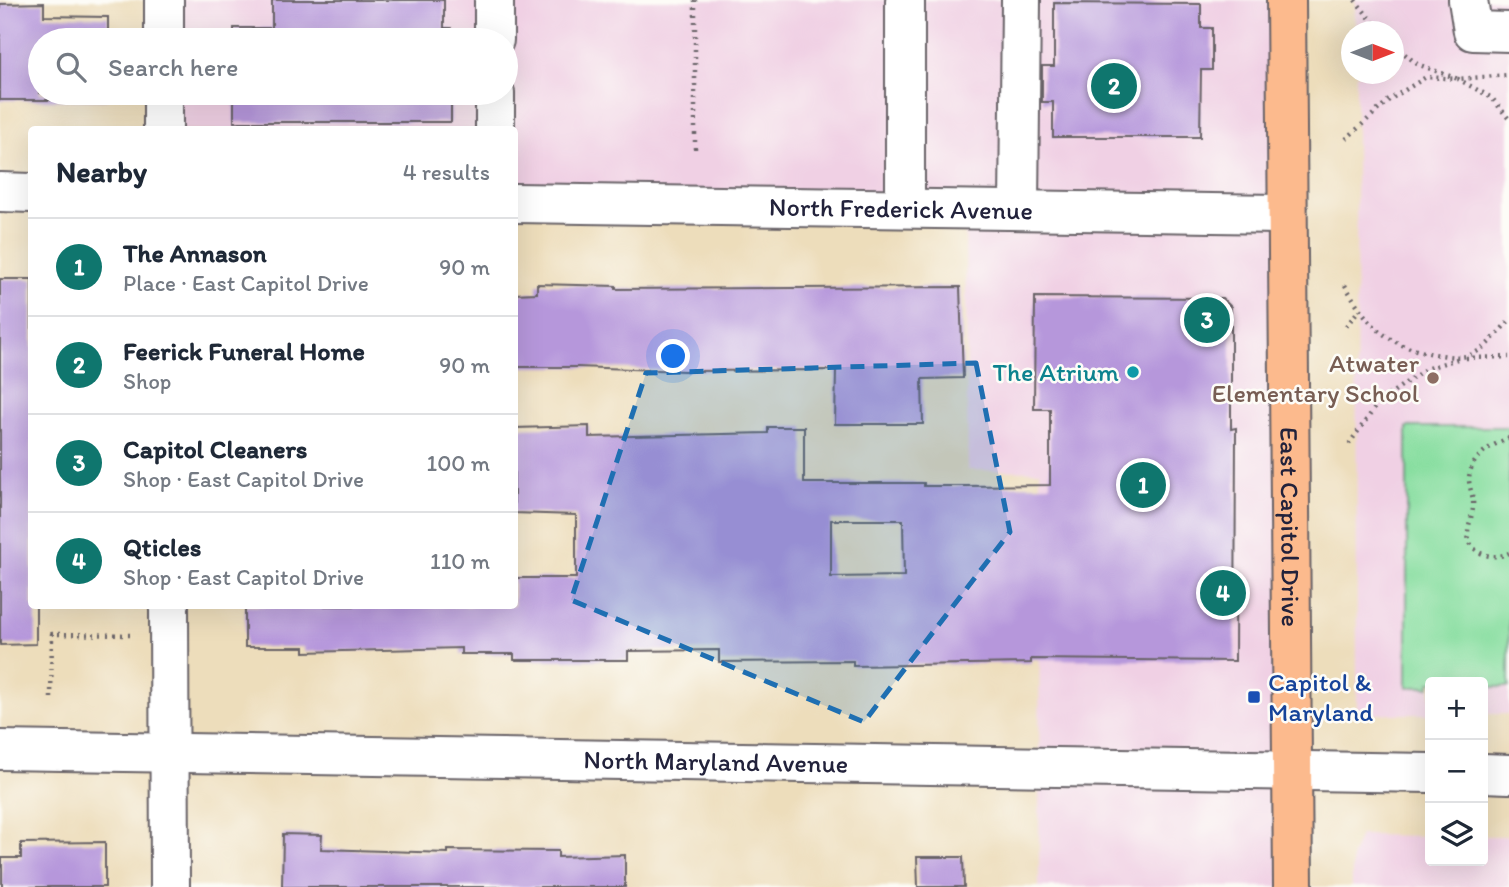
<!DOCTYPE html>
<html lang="en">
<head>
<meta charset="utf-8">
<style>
	:root { --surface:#fff; --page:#f2f2f3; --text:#1f2937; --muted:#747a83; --line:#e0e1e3; --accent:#0f766e }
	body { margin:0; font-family:Itim,sans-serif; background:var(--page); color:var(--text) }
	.controls { position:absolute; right:21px; bottom:21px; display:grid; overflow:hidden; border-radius:7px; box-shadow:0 7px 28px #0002 }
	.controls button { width:63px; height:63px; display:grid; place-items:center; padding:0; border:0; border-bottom:2px solid var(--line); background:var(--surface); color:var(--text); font:35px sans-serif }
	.compass { position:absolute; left:1341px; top:21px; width:63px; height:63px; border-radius:50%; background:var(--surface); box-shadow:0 7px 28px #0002; rotate:90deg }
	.you { position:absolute; left:674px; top:357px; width:24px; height:24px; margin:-18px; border:5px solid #fff; border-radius:50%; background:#1a73e8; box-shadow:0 0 0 10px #1a73e833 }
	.badge { display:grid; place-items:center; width:46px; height:46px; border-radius:50%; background:var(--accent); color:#fff; font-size:23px; font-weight:700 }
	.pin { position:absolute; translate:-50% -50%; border:4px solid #fff; box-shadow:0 2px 7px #0006 }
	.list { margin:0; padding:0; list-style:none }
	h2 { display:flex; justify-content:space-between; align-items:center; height:91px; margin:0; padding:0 28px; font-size:30px }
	h2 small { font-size:23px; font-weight:400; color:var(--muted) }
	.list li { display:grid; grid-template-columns:46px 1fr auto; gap:21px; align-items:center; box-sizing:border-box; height:98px; padding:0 28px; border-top:2px solid var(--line) }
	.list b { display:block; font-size:26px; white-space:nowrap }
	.list p { margin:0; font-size:23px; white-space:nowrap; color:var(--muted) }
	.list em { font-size:23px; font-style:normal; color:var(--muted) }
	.icon { flex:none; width:38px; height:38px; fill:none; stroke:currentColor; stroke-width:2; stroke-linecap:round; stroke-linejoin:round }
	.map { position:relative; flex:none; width:1509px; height:887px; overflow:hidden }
	.search { position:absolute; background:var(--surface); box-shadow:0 7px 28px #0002; left:28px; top:28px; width:490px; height:77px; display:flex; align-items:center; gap:18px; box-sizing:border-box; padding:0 24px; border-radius:38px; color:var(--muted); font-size:26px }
	.panel { position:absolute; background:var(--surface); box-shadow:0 7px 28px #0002; left:28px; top:126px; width:490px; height:483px; border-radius:7px }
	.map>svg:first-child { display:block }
</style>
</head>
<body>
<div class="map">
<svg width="1509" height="887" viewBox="0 0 1509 887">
	<rect width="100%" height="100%" fill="#fdfcf7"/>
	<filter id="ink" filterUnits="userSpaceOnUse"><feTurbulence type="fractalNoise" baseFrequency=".0143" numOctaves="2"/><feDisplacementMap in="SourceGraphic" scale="14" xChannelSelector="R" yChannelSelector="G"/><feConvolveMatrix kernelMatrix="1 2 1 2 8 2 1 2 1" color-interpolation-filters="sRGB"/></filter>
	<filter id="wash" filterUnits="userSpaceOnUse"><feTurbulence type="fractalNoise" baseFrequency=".00686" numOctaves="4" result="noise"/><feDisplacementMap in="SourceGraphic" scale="28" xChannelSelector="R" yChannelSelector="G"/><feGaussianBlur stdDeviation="1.57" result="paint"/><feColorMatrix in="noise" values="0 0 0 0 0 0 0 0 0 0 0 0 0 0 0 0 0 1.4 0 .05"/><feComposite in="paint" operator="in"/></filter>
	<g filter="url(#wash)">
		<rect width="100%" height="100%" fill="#edddbb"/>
		<g fill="#f0d0e4">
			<polygon points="164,0 1286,0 1293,887 1039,887 1040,471 968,470 965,225 515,203 514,130 163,130 163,93 506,93 506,40 164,40"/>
			<polygon points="1355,0 1509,0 1509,714 1483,714 1483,682 1430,682 1430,714 1357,714 1356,74 1394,74 1394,32 1355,31"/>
			<polygon points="1360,835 1430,836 1430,861 1483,861 1483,836 1509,836 1509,887 1352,887 1352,856"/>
		</g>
		<polygon fill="#88dea0" stroke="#55806e" stroke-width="2" points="1407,427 1509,427 1509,687 1483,687 1483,682 1430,682 1430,687 1407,687"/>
		<g id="blocks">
			<g fill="#b697db" fill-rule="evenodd">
				<polygon points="272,0 444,0 444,28 451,28 451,40 234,40 234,28 272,28"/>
				<polygon points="44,3 44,16 108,17 108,40 40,40 40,93 107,93 107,100 0,100 0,4"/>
				<polygon points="1054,3 1201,4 1201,28 1212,28 1212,70 1201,70 1200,137 1053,137 1053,102 1042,102 1042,66 1054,66"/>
				<rect x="234" y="93" width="217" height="29"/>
				<polygon points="0,279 32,279 32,606 36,606 36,644 0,645"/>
				<polygon points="537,284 616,286 616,289 960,287 963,378 922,379 923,424 835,424 836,370 684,371 577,367 514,367 514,294 537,293"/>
				<path d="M1035,297L1222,298L1231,307V429L1236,428L1235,661L1031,659V663L853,666V661L719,662V650L628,651V660H514V654H461V648L304,652V647H245V606H514V578H576V515L514,513V428L589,426V437L768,433V427H804V483H924V486H965L1050,485V409H1034ZM831,520H903L904,576L831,577Z"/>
				<polygon points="283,834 322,835 321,849 448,853 448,850 558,851 558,857 625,855 625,887 282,887"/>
				<polygon points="105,842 105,887 2,887 2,858 21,858 21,843"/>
				<polygon points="917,857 963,857 964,887 918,887"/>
			</g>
		</g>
	</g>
	<g filter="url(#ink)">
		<use href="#blocks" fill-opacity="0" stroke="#696368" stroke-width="2"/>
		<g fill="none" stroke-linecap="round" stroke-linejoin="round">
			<defs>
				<g id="minor">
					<polyline points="494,0 494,40"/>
					<polyline points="905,0 905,207"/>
					<polyline points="1468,0 1473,31 1509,32"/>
					<polyline points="164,40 164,0"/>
					<polyline points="495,93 495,130"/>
					<polyline points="163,130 163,93"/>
					<polyline points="0,192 32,193"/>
					<path id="s1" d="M514,203L1287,214"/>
					<polyline points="1019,208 1021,0"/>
					<polyline points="169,606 170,887"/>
					<path id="s2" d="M0,750L1430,773"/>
					<polyline points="1483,773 1509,774"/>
				</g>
				<g id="major">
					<path id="s3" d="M1286,0L1293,887"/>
				</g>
			</defs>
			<use href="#minor" stroke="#696368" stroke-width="42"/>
			<use href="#major" stroke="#696368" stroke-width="42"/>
			<g stroke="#696368" stroke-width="4.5" stroke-dasharray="2 5" stroke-linecap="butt">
				<polyline points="695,0 695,150"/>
				<polyline points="1355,0 1381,32"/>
				<polyline points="1394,45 1417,64 1458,79 1509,75"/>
				<polyline points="1346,139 1389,100 1426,77 1458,79 1492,98 1509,119"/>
				<path d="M1345,285C1370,329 1390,348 1441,355C1454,357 1466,359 1478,351C1489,345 1500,330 1509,321"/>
				<polyline points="1346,326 1359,310"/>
				<polyline points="1466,358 1509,357"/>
				<path d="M1509,438C1491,445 1470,457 1469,479C1469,488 1474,497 1473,506C1473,515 1468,524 1468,533C1468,554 1493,561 1509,553"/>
				<polyline points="1349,444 1379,402 1425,369 1457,359"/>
				<polyline points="51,698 52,634 132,635"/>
			</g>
			<use href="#minor" stroke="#fff" stroke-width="38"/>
			<use href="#major" stroke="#fcba8d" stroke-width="38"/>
		</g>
	</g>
	<path fill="#1f6fb2" fill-opacity="0.2" stroke="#1f6fb2" stroke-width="5" stroke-dasharray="14 9" stroke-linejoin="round" d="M976,363L1010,532L864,722L571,600L646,373Z"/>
	<circle fill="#0f9aa8" stroke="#fdfcf7" stroke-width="2.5" cx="1133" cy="372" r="7"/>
	<circle fill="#8d6e63" stroke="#fdfcf7" stroke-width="2.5" cx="1433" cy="378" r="7"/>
	<rect fill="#1a4fb4" stroke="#fdfcf7" stroke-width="2.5" x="1247" y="690" width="14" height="14" rx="3.5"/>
	<g text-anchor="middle" stroke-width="5" stroke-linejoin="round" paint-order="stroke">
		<g font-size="26" fill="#22223b" stroke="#fdfcf7">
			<text dy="9" stroke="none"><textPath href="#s1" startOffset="387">North Frederick Avenue</textPath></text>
			<text dy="9" stroke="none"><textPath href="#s3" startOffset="527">East Capitol Drive</textPath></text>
			<text dy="9" stroke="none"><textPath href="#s2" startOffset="716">North Maryland Avenue</textPath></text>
		</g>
		<g font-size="26" fill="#785e54" stroke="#fdfcf7" text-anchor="end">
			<text x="1419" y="372">Atwater<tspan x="1419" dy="30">Elementary School</tspan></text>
		</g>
		<g font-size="26" fill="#0d838f" stroke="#fdfcf7" text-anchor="end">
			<text x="1119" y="381">The Atrium</text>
		</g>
		<g font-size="26" fill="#164399" stroke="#fdfcf7" text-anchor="start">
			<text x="1268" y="691">Capitol &amp;<tspan x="1268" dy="30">Maryland</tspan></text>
		</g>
	</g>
</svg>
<div class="controls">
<button>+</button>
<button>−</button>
<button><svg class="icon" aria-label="layers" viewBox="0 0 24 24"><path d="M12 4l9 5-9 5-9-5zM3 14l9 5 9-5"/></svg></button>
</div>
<svg class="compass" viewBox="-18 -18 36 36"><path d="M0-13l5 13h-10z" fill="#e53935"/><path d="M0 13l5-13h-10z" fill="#747a83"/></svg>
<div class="you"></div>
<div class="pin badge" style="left:1143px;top:485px">1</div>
<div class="pin badge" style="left:1114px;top:86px">2</div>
<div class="pin badge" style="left:1207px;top:320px">3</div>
<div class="pin badge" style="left:1223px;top:593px">4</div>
<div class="search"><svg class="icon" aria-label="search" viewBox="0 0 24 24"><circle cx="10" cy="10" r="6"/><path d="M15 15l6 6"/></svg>Search here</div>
<section class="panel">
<h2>Nearby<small>4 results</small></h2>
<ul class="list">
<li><span class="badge">1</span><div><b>The Annason</b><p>Place · East Capitol Drive</p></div><em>90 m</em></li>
<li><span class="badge">2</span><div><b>Feerick Funeral Home</b><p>Shop</p></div><em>90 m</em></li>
<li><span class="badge">3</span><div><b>Capitol Cleaners</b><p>Shop · East Capitol Drive</p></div><em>100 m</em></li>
<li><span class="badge">4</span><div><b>Qticles</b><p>Shop · East Capitol Drive</p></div><em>110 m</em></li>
</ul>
</section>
</div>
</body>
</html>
